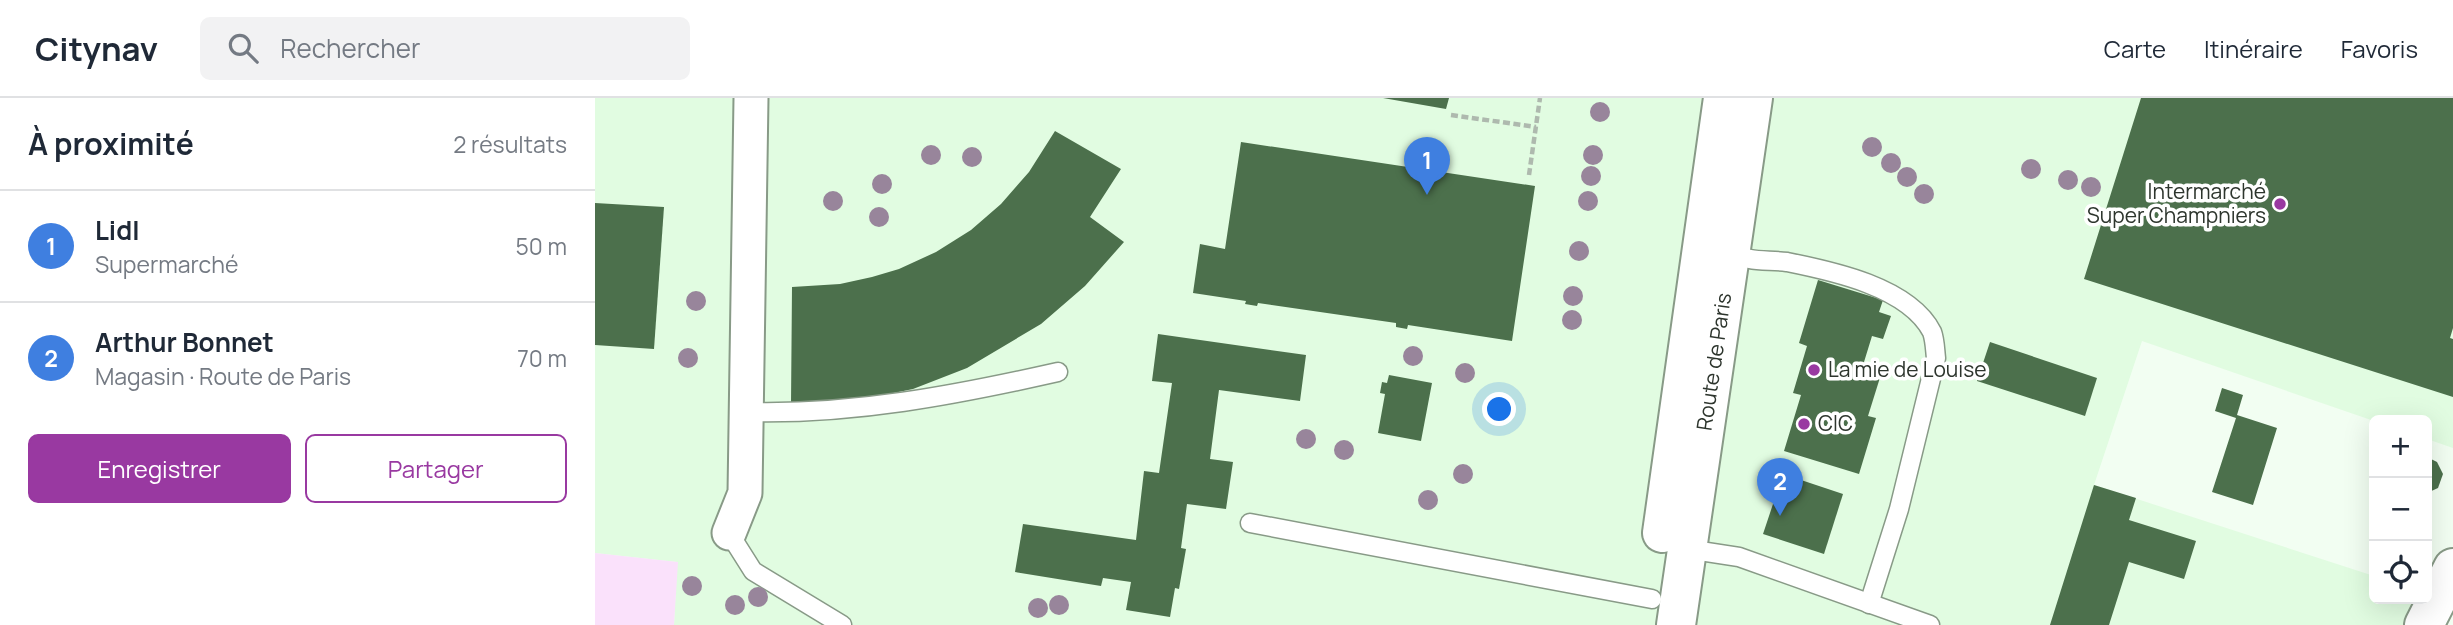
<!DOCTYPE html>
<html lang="fr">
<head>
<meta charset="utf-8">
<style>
	:root { --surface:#fff; --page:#f2f2f3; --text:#1f2937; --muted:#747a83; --line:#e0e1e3; --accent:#9939a1 }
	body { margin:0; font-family:Manrope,sans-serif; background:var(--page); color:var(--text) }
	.controls { position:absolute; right:21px; bottom:21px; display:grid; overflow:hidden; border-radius:10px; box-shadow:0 7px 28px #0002 }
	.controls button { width:63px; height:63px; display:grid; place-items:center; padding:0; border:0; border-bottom:2px solid var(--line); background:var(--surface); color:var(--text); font:35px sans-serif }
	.you { position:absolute; left:905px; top:312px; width:24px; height:24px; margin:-18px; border:5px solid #fff; border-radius:50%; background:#1a73e8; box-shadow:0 0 0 10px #1a73e833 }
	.badge { display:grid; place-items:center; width:46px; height:46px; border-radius:50%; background:var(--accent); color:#fff; font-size:23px; font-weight:700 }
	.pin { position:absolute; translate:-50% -58px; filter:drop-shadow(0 2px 4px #0008) }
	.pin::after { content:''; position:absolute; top:37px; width:24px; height:21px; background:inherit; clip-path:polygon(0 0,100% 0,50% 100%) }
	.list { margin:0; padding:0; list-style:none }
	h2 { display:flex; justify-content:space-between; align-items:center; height:91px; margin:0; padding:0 28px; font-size:30px }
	h2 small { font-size:23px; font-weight:400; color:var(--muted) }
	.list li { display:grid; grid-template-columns:46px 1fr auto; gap:21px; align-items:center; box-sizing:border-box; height:112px; padding:0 28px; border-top:2px solid var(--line) }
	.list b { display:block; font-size:26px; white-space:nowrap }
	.list p { margin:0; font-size:23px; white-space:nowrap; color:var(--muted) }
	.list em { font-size:23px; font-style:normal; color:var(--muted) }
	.actions { display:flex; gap:14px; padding:21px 28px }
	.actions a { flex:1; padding:16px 0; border:2px solid var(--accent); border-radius:10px; text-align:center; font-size:24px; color:var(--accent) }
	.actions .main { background:var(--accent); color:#fff }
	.icon { flex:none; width:38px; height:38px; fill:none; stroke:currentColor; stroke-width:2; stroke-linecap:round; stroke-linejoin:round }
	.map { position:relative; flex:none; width:1858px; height:527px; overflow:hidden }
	header { display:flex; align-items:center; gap:42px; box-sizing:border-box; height:98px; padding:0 35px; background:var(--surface); border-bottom:2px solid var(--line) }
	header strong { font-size:33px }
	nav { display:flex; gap:38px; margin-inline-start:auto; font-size:24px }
	.search { width:490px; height:63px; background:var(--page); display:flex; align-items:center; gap:18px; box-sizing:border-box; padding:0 24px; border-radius:10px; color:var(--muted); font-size:26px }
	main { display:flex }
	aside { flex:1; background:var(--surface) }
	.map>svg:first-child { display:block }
</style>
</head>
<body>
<header>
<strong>Citynav</strong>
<div class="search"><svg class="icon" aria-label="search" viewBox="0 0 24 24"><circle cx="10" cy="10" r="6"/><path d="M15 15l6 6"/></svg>Rechercher</div>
<nav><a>Carte</a><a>Itinéraire</a><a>Favoris</a></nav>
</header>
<main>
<aside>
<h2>À proximité<small>2 résultats</small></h2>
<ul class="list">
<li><span class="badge" style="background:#3f7fe0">1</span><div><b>Lidl</b><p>Supermarché</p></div><em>50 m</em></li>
<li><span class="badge" style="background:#3f7fe0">2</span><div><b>Arthur Bonnet</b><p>Magasin · Route de Paris</p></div><em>70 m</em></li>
</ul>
<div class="actions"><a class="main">Enregistrer</a><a>Partager</a></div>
</aside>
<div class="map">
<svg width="1858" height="527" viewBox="0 0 1858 527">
	<rect width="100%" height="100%" fill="#f2fef2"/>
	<polygon fill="#e1fce1" points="0,0 1858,0 1858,350 1832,341 1832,322 1779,323 1547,243 1499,387 1779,478 1779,501 1824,501 1812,527 79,527 82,464 0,455"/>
	<polygon fill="#fae1fb" points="0,455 83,464 79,527 0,527"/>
	<g fill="#4c704c">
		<polygon points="788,0 854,0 851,11"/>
		<polygon points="1546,0 1858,0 1858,230 1855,240 1858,241 1858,299 1489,181"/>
		<polygon points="460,33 526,71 495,119 529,144 490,188 446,226 372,270 318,291 289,297 196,306 197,189 245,186 277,179 304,171 341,154 376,132 406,106 434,74"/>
		<polygon points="646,44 940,88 917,243 813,227 812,231 801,229 801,225 663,205 662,208 650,206 651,203 598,195 605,146 630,151"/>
		<polygon points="0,105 69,109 59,251 0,247"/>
		<polygon points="1223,182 1288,202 1284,214 1296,218 1288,241 1277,238 1269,264 1288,270 1273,318 1281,320 1264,376 1189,353 1206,297 1198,295 1212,248 1204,245"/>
		<polygon points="563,236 711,257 705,303 624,292 615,361 638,364 631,411 592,406 586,450 591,451 584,491 580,490 575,519 531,512 536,484 508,480 506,488 420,474 428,426 541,442 549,373 564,375 577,285 557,283"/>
		<polygon points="1395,244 1502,280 1490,318 1382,283"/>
		<polygon points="794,277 837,285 826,343 783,335 790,296 785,295 787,284 792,285"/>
		<polygon points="1627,290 1648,297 1642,317 1682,330 1658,407 1617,394 1641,320 1620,313"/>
		<polygon points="1832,359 1842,364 1848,376 1843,390 1832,395"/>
		<polygon points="1188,376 1248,396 1229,456 1168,436"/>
		<polygon points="1499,387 1541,400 1534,422 1601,443 1589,481 1534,464 1514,527 1455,527"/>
	</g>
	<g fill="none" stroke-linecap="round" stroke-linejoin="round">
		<defs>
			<g id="lane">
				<path d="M1136,152C1153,166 1171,161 1192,164C1237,173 1314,189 1337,234C1340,242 1340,252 1341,260L1304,411L1274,506"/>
				<path d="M151,314C257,317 361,297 463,274"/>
				<polyline points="655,425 1057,501"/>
				<polyline points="134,435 158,473 247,527"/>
				<polyline points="1092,451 1144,459 1335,527"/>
			</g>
			<polyline id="street" points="134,435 150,395 156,0"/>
			<g id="secondary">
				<polyline points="1067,435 1128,0"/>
				<path id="s1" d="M1081,527L1158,0"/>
				<polyline points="1829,527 1858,470"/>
			</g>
		</defs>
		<use href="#lane" stroke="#889a87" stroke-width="21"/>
		<use href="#street" stroke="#889a87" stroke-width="37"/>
		<use href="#secondary" stroke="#889a87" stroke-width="42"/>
		<g stroke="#aeb9ae" stroke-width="4.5" stroke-dasharray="7 3.5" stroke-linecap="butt">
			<polyline points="856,17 941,29"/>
			<polyline points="934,77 945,0"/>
		</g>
		<use href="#lane" stroke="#fff" stroke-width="18"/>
		<use href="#street" stroke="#fff" stroke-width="33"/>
		<use href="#secondary" stroke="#fff" stroke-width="38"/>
	</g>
	<g fill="#98859b">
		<circle cx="1005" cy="14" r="10"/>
		<circle cx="1277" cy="49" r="10"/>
		<circle cx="336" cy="57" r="10"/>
		<circle cx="998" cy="57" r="10"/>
		<circle cx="377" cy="59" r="10"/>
		<circle cx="1296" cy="65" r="10"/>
		<circle cx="1436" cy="71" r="10"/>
		<circle cx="996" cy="78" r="10"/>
		<circle cx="1312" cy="79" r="10"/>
		<circle cx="1473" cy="82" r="10"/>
		<circle cx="287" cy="86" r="10"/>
		<circle cx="1496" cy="89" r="10"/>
		<circle cx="1329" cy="96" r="10"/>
		<circle cx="238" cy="103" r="10"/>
		<circle cx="993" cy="103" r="10"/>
		<circle cx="284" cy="119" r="10"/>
		<circle cx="984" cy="153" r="10"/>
		<circle cx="978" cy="198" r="10"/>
		<circle cx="101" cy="203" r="10"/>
		<circle cx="977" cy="222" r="10"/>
		<circle cx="818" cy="258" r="10"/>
		<circle cx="93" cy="260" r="10"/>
		<circle cx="870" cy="275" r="10"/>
		<circle cx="711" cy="341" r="10"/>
		<circle cx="749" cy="352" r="10"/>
		<circle cx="868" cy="376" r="10"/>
		<circle cx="833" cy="402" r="10"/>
		<circle cx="97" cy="488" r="10"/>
		<circle cx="163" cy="499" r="10"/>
		<circle cx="140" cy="507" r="10"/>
		<circle cx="464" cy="507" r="10"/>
		<circle cx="443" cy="510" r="10"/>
	</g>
	<g fill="#9939a1" stroke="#fff" stroke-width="2.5">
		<circle cx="1685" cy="106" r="7"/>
		<circle cx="1219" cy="272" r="7"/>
		<circle cx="1209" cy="326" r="7"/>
	</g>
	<g text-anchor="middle" stroke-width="7" stroke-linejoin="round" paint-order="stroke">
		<g font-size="21" fill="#2d352d" stroke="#fff" text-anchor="start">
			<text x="1671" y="101" text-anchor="end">Intermarché<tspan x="1671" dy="24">Super Champniers</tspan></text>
			<text x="1233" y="279">La mie de Louise</text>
			<text x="1223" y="333">CIC</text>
		</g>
		<g font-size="21" fill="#2d352d" stroke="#fff">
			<text dy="7" stroke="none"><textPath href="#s1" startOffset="266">Route de Paris</textPath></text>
		</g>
	</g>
</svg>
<div class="controls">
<button>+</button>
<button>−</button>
<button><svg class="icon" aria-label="locate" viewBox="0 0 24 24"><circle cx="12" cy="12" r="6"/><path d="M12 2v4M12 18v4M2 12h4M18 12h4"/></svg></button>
</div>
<div class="you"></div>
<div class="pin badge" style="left:832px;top:97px;background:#3f7fe0">1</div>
<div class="pin badge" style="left:1185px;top:418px;background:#3f7fe0">2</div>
</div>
</main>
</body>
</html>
